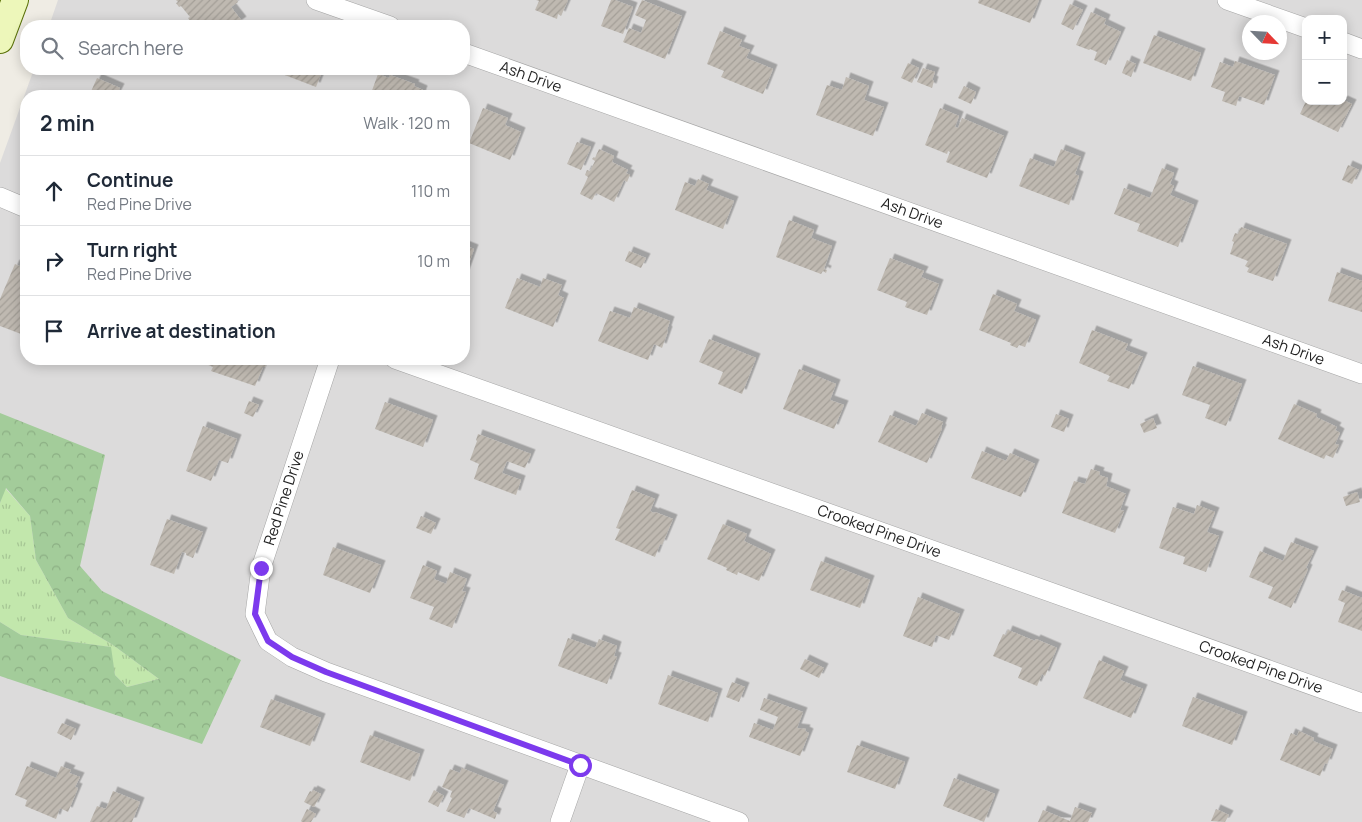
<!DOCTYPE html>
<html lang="en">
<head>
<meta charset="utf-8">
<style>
	:root { --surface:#fff; --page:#f6f6f7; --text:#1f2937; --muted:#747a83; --line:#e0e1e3 }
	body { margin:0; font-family:Manrope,sans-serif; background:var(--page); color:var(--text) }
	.controls { position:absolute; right:15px; top:15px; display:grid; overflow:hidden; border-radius:10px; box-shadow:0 2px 12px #0003 }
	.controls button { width:45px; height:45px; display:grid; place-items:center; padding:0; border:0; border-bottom:1px solid var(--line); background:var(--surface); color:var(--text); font:25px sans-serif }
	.compass { position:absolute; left:1242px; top:15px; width:45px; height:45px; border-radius:50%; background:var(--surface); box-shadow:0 2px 12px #0003; rotate:115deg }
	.stop { position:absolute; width:15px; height:15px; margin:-11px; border:4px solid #7c3aed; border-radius:50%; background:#fff }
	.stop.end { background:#7c3aed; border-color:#fff; box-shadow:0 1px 5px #0008 }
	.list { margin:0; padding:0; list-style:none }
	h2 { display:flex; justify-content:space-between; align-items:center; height:65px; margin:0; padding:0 20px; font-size:21px }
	h2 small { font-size:16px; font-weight:400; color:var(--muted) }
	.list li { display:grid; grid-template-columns:32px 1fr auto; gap:15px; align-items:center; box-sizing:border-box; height:70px; padding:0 20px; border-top:1px solid var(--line) }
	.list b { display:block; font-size:19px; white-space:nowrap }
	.list p { margin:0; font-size:16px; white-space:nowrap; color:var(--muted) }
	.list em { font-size:16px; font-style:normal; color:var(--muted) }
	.icon { flex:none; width:28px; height:28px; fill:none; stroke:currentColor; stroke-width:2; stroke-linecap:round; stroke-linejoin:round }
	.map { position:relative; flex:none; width:1362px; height:822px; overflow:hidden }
	.search { position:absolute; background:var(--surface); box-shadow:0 2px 12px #0003; left:20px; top:20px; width:450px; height:55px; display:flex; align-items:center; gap:12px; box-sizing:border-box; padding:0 18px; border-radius:20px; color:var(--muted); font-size:19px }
	.panel { position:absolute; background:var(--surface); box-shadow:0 2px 12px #0003; left:20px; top:90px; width:450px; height:275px; border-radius:20px }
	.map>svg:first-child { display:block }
</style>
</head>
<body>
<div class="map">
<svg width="1362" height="822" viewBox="0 0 1362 822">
	<defs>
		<pattern id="grass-tufts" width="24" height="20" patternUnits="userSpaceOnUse" patternTransform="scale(1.25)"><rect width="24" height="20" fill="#c2e7ac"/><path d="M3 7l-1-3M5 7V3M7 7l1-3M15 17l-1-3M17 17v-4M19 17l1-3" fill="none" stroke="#a6c694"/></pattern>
		<pattern id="forest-crowns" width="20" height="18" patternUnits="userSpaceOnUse" patternTransform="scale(1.25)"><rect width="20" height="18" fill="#a3cc9a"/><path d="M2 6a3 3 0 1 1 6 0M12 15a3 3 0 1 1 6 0" fill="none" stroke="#8caf84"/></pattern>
		<pattern id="building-hatch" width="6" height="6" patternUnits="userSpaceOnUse" patternTransform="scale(1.25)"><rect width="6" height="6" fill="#bfb9b1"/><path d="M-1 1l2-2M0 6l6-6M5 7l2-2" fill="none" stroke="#a49f98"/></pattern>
		<filter id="shadow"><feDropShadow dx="4.5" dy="-4.5" stdDeviation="0" flood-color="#0004"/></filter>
	</defs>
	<rect width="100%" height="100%" fill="#efece4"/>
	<path fill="#dcdbdb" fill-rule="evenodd" d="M58,0H1362V822H0V163L34,69H464V26H49ZM1306,19H1343V101H1306ZM1250,22H1280V52H1250ZM26,96H464V359H26Z"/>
	<polygon fill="url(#grass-tufts)" points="5,488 30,516 36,560 68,618 113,645 159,679 127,687 115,675 110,647 21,635 0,622 0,503"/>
	<polygon fill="url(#forest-crowns)" points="0,413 105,455 80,566 102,591 241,660 202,744 0,676 0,622 21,635 111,647 115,675 127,687 159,679 113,645 68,618 36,560 30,516 6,488 0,503"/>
	<g fill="url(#building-hatch)" filter="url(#shadow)">
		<polygon points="176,0 237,0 238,2 231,7 242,21 235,26 196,26 191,20 190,21 188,18 190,17 181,6 179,7 176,3 178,2"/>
		<polygon points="536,0 568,0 561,16 558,14 557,19 535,10 539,1"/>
		<polygon points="611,0 615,0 633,7 623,34 601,26"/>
		<polygon points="642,0 682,16 665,59 623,42 629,28 641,33 646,20 635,15"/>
		<polygon points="979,0 1039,0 1030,23 978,3"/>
		<polygon points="1070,4 1083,10 1073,30 1061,24"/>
		<polygon points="1091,12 1106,19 1104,24 1121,32 1106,65 1094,60 1097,52 1090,49 1089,50 1076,45"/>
		<polygon points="720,31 742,40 739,46 750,50 746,58 773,69 763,94 721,77 724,71 707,64"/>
		<polygon points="1154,35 1201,53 1191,81 1143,63"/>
		<polygon points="1127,60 1136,64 1131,77 1122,73"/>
		<polygon points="1235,61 1275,75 1264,105 1239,96 1236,106 1222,101 1225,92 1211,87 1220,62 1233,67"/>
		<polygon points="908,63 919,68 912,83 901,78"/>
		<polygon points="923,68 935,72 932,80 934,81 932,88 917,82"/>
		<polygon points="269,69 323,69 316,87"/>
		<polygon points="378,74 389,78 390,75 415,84 414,86 423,90 421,96 370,96"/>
		<polygon points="846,77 869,86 864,100 884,107 873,136 816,115 827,85 842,90"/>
		<polygon points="97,78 120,88 116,96 89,96"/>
		<polygon points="964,86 976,92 971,104 958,98"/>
		<polygon points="1343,100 1352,104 1338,132 1300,114 1306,101 1343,101"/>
		<polygon points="483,108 508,118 505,125 521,132 510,160 469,143"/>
		<polygon points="940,108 959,116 955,127 958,128 962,118 1004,136 987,178 946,162 950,152 948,151 947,154 925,145"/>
		<polygon points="577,142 591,147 581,170 567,164"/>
		<polygon points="599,149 614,156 612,162 628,170 626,173 630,175 627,182 624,180 614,202 596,193 592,200 580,194 588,177 585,175 587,170 590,171 595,161 592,159 594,157 595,158"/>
		<polygon points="1061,149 1081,157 1075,174 1079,176 1069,205 1019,186 1030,158 1054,167"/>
		<polygon points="1348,165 1359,170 1352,184 1342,180"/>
		<polygon points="1162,168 1174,173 1170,184 1174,186 1170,195 1194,205 1178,247 1137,231 1140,224 1114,214 1124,188 1150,198"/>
		<polygon points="698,179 709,184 706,190 734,201 723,229 675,210 685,182 695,186"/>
		<polygon points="789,220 814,230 811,238 832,246 824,269 827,270 826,273 823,271 821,274 776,257"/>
		<polygon points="1241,227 1287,244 1273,281 1247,272 1249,268 1245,266 1248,261 1230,254 1234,242 1232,241 1235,233 1238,234"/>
		<polygon points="464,245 474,249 464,277"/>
		<polygon points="629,251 646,258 641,268 625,261"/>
		<polygon points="890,258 924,271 921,277 939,284 927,315 905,307 907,302 877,290"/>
		<polygon points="15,264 26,269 26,322 21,334 0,326 0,299"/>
		<polygon points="1337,272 1362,281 1362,312 1328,301"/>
		<polygon points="517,278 540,287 543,278 562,285 558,295 564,298 553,327 505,308"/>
		<polygon points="993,294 1017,304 1014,311 1036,320 1025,347 1019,345 1017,348 1010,345 1011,343 979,330"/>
		<polygon points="634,307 670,321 667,330 668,331 662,348 654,344 648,360 598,341 610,311 630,318"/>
		<polygon points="1092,330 1128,344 1125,350 1143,357 1129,389 1107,381 1110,376 1079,363"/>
		<polygon points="709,339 756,358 742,394 718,384 723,372 699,362"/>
		<polygon points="200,359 265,359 263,363 266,364 265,367 263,367 255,386 211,371 213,367 199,361"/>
		<polygon points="1193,366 1242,384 1226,426 1205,418 1210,405 1182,395"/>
		<polygon points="799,369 836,384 830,400 844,405 834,429 783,409"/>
		<polygon points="249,401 259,405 253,417 244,413"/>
		<polygon points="385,402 433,420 423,447 375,429"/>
		<polygon points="1294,404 1317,414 1316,417 1337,427 1335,430 1340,433 1335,444 1339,445 1333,458 1326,455 1324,459 1278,439"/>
		<polygon points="922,413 943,422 941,428 942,429 927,463 878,442 890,415 916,426"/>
		<polygon points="1056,414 1069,419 1064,432 1051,427"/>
		<polygon points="1153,418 1157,428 1144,433 1140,424"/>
		<polygon points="203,426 237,439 228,463 219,460 211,481 186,471"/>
		<polygon points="478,434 531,454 525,468 507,461 502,473 521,480 516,495 474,479 479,464 470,460 477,441 476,440"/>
		<polygon points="982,451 1006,461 1010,453 1035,464 1021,497 971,478"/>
		<polygon points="1091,469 1100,472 1099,475 1108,478 1106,486 1126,494 1120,510 1124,511 1115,533 1062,513 1074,481 1085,484"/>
		<polygon points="632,490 655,499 650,511 654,513 655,512 673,519 662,545 660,544 655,557 615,540 620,529 616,528"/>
		<polygon points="1357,492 1360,502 1346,506 1343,497"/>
		<polygon points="1197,505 1215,512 1207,532 1219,536 1206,572 1183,564 1185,557 1159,548 1173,507 1194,514"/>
		<polygon points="421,516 436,523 431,534 416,528"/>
		<polygon points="167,519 203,532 193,558 186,555 186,553 182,552 174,574 150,565"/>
		<polygon points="723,524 747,534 744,541 771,554 759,581 738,572 737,575 726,570 727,568 707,559"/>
		<polygon points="1291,542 1314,551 1306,568 1308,569 1291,608 1268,598 1273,587 1249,577 1260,551 1283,561"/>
		<polygon points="333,547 381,565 370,593 323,575"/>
		<polygon points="821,561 870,580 860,608 810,590"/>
		<polygon points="423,565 437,571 434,579 446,584 450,572 467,579 462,591 466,592 452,628 429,619 434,607 410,598"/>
		<polygon points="1342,590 1362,598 1362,631 1338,622 1345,603 1338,600"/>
		<polygon points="918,597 960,614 949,640 936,635 932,647 903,636"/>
		<polygon points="1008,630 1035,641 1036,639 1057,648 1045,676 1042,674 1037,686 1018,678 1022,668 993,656 1003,634 1006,635"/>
		<polygon points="568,638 595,648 599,639 617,646 614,656 617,657 607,684 558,666"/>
		<polygon points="805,659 824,668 819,678 800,669"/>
		<polygon points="1099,660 1124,671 1120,680 1143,689 1131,718 1083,698"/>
		<polygon points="668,675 718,693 708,722 658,704"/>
		<polygon points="732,682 745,687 739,702 726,697"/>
		<polygon points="1193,697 1243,716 1232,745 1182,726"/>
		<polygon points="764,698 803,712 797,728 806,729 805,731 809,733 800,756 749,737 754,723 773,730 778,717 760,710"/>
		<polygon points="271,699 321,718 310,746 260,727"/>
		<polygon points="62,723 76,729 71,740 57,733"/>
		<polygon points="1299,731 1314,738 1313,741 1333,749 1327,764 1325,763 1320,776 1280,760 1291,733 1297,736"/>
		<polygon points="370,735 420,754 410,781 360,762"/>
		<polygon points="857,745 905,762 895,789 847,772"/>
		<polygon points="27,766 56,778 61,766 71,770 69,773 80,777 75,787 78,788 68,812 60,808 56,819 25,806 27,800 15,795"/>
		<polygon points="462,768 504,785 493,811 497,813 495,819 469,808 464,818 446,811 452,798 450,797 452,791 442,787 450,769 460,773"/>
		<polygon points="954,778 995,794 984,822 943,806"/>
		<polygon points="313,790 321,794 314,807 304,802 310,791 312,792"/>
		<polygon points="434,790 444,796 438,807 428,802"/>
		<polygon points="113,791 140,802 132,822 90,822 97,806 106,809"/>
		<polygon points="1075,807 1092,813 1088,822 1038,822 1043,810 1070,821"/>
		<polygon points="307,809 316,814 311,822 302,822 301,821"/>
		<polygon points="1216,809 1229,815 1225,822 1211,821"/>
	</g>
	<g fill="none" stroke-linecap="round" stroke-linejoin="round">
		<defs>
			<g id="minor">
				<polyline points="316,0 390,26"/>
				<polyline points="1227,0 1306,28"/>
				<polyline points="1343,42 1362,49"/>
				<path id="s1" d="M464,53L1362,374"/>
				<polyline points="0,197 26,208"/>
				<polyline points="330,359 261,568 255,614 268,641 292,657 326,672 739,822"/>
				<path id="s2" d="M395,359L1362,703"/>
				<polyline points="560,822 580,765"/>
			</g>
			<polyline id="secondary" points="0,40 15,0"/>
		</defs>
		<use href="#minor" stroke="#a5a5a5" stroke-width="20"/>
		<use href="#secondary" stroke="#5a7109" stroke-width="28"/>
		<use href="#minor" stroke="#fff" stroke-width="19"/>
		<use href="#secondary" stroke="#edf7ba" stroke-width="26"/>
	</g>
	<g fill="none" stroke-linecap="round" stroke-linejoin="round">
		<polyline stroke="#7c3aed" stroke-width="6" points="261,568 255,614 268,641 292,657 326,672 580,765"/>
	</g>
	<g text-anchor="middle" stroke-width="4.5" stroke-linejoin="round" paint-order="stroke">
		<g font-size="15" fill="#1e1e1e" stroke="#fff">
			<text dy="5" stroke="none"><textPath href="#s1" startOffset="71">Ash Drive</textPath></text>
			<text dy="5" stroke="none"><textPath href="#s1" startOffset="476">Ash Drive</textPath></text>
			<text dy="5" stroke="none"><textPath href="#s1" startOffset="881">Ash Drive</textPath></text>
			<text transform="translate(284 498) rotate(-72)" y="5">Red Pine Drive</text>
			<text dy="5" stroke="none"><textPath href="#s2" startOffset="514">Crooked Pine Drive</textPath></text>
			<text dy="5" stroke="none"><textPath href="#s2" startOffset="919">Crooked Pine Drive</textPath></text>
		</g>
	</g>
</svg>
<div class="controls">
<button>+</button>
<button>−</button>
</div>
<svg class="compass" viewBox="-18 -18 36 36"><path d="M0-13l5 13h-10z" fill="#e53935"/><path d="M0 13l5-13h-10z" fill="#747a83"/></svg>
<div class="stop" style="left:580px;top:765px"></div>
<div class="stop end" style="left:261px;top:568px"></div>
<div class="search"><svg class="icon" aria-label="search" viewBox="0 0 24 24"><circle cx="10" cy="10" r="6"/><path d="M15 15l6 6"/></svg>Search here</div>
<section class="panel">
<h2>2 min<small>Walk · 120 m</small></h2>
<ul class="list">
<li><svg class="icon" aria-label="ahead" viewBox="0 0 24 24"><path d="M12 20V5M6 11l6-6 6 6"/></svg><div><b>Continue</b><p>Red Pine Drive</p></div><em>110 m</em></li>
<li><svg class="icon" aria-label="right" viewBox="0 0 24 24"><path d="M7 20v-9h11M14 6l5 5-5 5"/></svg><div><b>Turn right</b><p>Red Pine Drive</p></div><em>10 m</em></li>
<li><svg class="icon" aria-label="arrive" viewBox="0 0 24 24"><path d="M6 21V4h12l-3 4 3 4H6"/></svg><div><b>Arrive at destination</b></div></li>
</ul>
</section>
</div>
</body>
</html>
